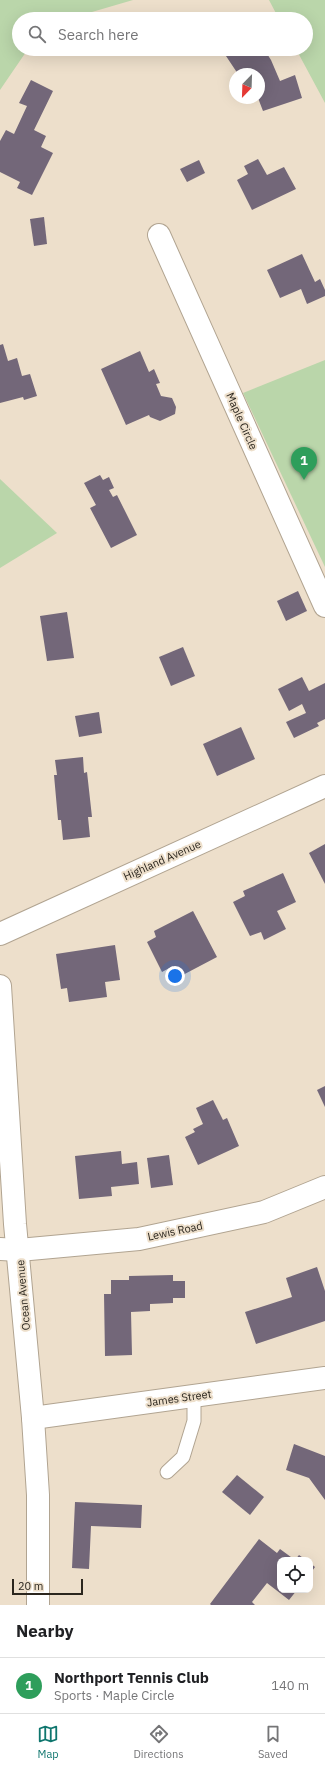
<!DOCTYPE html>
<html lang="en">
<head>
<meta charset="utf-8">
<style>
	:root { --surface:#fff; --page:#f2f2f2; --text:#202124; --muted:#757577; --line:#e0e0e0; --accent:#0f766e }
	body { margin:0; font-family:"IBM Plex Sans",sans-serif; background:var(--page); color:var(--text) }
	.controls { position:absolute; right:12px; bottom:12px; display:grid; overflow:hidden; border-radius:8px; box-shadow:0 4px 16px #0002 }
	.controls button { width:36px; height:36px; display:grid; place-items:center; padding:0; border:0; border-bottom:1px solid var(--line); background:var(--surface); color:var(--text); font:20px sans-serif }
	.compass { position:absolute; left:229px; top:68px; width:36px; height:36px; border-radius:50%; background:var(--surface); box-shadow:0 4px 16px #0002; rotate:203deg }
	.scale { position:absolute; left:12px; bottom:10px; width:71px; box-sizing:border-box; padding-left:4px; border:2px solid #2b261e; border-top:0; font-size:11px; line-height:14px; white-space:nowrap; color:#2b261e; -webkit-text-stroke:3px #eddfcb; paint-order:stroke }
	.you { position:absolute; left:175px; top:976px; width:14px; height:14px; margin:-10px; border:3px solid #fff; border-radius:50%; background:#1a73e8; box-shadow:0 0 0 6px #1a73e833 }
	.badge { display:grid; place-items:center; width:26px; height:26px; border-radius:50%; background:var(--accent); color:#fff; font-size:13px; font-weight:700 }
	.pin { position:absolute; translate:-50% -33px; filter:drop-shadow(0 1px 2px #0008) }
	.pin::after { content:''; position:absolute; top:21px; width:14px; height:12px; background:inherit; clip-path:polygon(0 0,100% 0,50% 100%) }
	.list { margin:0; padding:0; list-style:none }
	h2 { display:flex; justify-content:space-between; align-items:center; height:52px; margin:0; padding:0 16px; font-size:17px }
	h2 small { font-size:13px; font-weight:400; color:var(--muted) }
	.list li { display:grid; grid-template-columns:26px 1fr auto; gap:12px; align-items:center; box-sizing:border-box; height:56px; padding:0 16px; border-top:1px solid var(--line) }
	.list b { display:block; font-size:15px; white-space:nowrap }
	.list p { margin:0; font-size:13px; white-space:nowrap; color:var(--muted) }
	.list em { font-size:13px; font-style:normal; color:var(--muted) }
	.icon { flex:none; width:22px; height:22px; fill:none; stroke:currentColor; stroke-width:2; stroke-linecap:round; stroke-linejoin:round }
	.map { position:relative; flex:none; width:325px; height:1605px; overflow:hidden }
	.search { position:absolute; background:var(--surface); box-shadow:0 4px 16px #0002; left:12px; right:12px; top:12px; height:44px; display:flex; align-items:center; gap:10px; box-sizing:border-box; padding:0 14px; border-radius:22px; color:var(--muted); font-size:15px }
	.sheet { height:108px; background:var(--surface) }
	nav { display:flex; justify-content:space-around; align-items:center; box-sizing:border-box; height:56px; border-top:1px solid var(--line); background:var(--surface); font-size:11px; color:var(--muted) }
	nav a { display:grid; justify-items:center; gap:2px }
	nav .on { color:var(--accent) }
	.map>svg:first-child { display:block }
</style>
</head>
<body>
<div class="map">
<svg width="325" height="1605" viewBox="0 0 325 1605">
	<rect width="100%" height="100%" fill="#eddfcb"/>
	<g fill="#bad6aa">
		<polygon points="0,0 133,0 68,19 19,19 19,49 28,49 0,90"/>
		<polygon points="269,0 325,0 325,103 296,49 306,49 306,19 279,19"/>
		<polygon points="325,360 325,567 243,393"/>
		<polygon points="0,479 57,533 0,568"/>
	</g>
	<g fill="#736779">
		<polygon points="232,49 264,49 271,60 280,81 295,75 302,98 263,111 258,98 259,74 238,74 224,53"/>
		<polygon points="31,80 53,91 34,130 46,136 41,147 53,153 32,195 17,188 20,182 0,172 0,141 6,130 14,134 27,106 19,103"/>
		<polygon points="258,159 267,175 284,167 296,189 252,210 237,180 248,174 244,166"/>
		<polygon points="199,160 205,173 187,182 180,169"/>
		<polygon points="44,217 47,244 34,246 30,219"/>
		<polygon points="302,254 315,282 320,279 325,290 325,296 307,304 301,289 280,298 267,270"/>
		<polygon points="3,344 8,361 17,358 22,376 30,374 37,396 24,400 23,397 0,403 0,345"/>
		<polygon points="140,351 149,372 154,369 160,383 156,384 161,396 172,398 176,407 175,414 160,421 150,417 149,415 126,425 101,369"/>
		<polygon points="100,475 103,480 109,477 114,488 109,490 113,497 117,495 137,535 111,548 90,508 96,505 84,483"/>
		<polygon points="298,591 307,611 286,621 277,601"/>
		<polygon points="67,612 74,658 47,661 40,616"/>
		<polygon points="183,647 195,676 171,686 159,657"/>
		<polygon points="302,677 309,691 325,683 325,719 317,723 319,726 294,738 286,722 306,713 302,704 289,711 278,689"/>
		<polygon points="99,712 102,733 79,737 75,716"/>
		<polygon points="241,727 255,759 217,776 203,744"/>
		<polygon points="83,757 84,773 87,772 92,817 88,817 90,837 63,840 61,820 58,820 54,775 57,775 55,760"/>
		<polygon points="325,844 325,884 309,853"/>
		<polygon points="283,873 296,902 277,911 286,929 264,940 261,932 250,936 233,902 245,896 243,891"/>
		<polygon points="193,911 217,957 179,977 173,966 162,972 147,942 156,937 154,931"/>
		<polygon points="115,945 120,980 105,982 107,997 69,1002 67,988 61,989 56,954"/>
		<polygon points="325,1086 325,1107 317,1090"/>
		<polygon points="213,1100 223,1120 227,1118 239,1146 198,1165 185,1137 195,1132 193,1129 203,1124 196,1108"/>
		<polygon points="121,1151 122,1164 137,1162 139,1184 111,1187 112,1196 79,1199 75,1156"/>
		<polygon points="169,1155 173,1185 151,1188 147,1158"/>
		<polygon points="317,1267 325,1291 325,1321 256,1344 245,1312 292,1297 286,1278"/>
		<polygon points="173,1275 173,1281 185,1281 185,1298 173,1298 173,1303 150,1304 150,1311 131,1312 132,1355 105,1356 104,1294 111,1294 111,1280 129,1280 129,1276"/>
		<polygon points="294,1444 325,1456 325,1500 309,1478 286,1470"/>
		<polygon points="237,1475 264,1497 250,1515 222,1492"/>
		<polygon points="75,1502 142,1505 141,1528 91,1526 89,1569 72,1568"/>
		<polygon points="259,1539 277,1553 280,1549 295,1560 299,1555 306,1560 280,1560 280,1590 297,1590 289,1600 267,1583 252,1602 255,1605 211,1605 210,1604"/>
		<polygon points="310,1563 315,1567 310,1574"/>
	</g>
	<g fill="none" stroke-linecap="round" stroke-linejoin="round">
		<defs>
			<polyline id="service" points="167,1472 183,1457 194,1421 194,1395"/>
			<g id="minor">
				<polyline points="159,235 325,606"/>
				<polyline points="0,934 325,786"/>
				<polyline points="0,1249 19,1250 139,1239 264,1212 325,1187"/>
			</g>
			<g id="secondary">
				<polyline points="0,986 15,1224 33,1418 38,1495 38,1605"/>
				<polyline points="33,1418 325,1378"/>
			</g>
		</defs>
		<use href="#service" stroke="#b1a491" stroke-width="15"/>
		<use href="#minor" stroke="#b1a491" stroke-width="24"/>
		<use href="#secondary" stroke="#b1a491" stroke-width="24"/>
		<use href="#service" stroke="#fff" stroke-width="13"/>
		<use href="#minor" stroke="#fff" stroke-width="22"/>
		<use href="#secondary" stroke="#fff" stroke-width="22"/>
	</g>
	<g text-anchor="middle" stroke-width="4" stroke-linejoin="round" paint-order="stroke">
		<g font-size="11" fill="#2b261e" stroke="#eddfcb">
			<text transform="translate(242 421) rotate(66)" y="4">Maple Circle</text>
			<text transform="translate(162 860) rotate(-24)" y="4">Highland Avenue</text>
			<text transform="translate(175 1231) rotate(-12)" y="4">Lewis Road</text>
			<text transform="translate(23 1295) rotate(-95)" y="4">Ocean Avenue</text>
			<text transform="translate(179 1398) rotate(-8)" y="4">James Street</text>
		</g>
	</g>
</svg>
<div class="controls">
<button><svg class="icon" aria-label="locate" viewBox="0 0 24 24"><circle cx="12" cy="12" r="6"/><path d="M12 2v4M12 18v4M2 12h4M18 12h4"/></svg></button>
</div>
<svg class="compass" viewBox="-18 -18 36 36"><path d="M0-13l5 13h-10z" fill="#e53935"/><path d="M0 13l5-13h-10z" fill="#757577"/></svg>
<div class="scale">20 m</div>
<div class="you"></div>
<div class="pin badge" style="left:304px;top:480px;background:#2e9e5b">1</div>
<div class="search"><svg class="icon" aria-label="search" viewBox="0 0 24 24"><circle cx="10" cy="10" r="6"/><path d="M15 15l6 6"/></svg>Search here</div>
</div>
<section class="sheet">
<h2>Nearby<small></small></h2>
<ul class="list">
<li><span class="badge" style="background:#2e9e5b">1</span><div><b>Northport Tennis Club</b><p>Sports · Maple Circle</p></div><em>140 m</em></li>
</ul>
</section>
<nav>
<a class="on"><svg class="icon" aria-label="map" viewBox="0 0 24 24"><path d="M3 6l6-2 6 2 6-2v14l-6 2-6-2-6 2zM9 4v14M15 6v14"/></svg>Map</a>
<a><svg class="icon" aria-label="directions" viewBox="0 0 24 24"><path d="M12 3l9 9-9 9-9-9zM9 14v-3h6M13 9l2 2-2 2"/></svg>Directions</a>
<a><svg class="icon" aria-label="saved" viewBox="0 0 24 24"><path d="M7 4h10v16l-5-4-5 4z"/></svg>Saved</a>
</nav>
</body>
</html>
